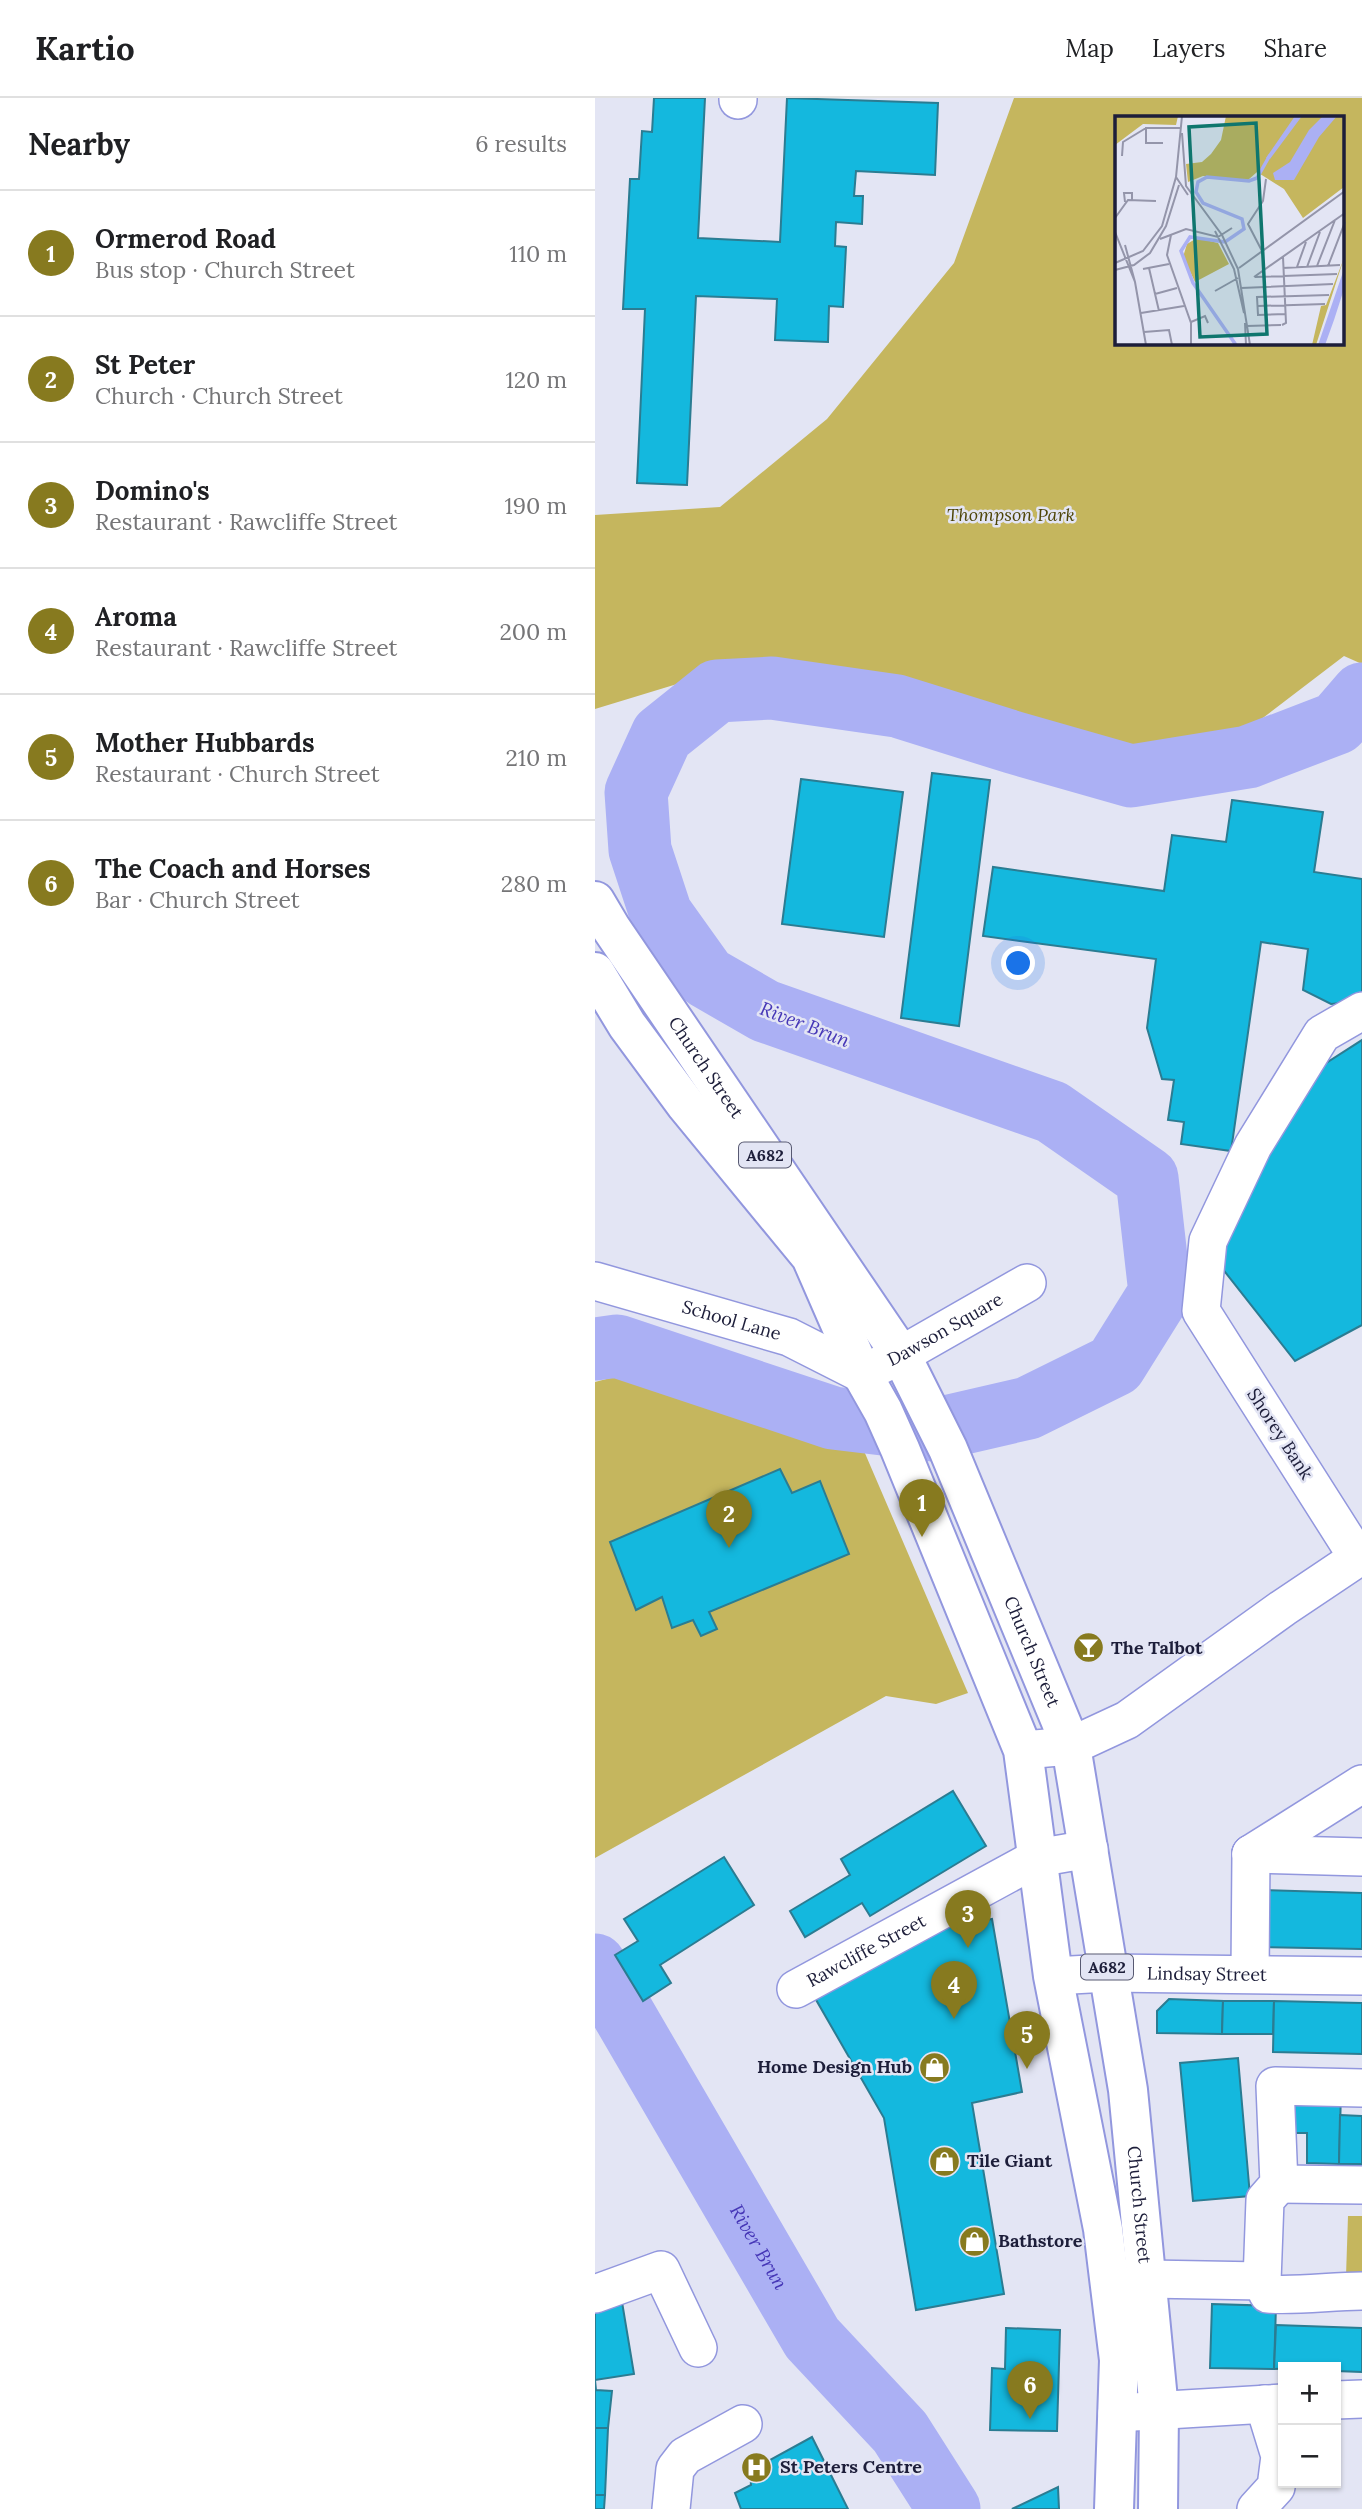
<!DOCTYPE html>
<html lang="en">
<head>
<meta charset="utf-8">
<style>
	:root { --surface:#fff; --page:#f6f6f6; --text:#202124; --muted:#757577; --line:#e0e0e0; --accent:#877a1f }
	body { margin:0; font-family:Lora,serif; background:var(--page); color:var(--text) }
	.controls { position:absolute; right:21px; bottom:21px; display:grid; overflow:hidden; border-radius:0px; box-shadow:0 2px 5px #0004 }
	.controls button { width:63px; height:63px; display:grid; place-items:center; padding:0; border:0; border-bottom:2px solid var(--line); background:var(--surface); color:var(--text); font:35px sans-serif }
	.you { position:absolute; left:424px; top:866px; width:24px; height:24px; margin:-18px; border:5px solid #fff; border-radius:50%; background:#1a73e8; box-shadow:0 0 0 10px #1a73e833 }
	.badge { display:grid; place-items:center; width:46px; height:46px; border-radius:50%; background:var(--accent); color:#fff; font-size:23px; font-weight:700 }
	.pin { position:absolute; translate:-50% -58px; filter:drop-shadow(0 2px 4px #0008) }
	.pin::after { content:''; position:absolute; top:37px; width:24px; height:21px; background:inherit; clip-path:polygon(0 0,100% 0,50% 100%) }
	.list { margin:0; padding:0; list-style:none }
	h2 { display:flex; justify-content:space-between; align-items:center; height:91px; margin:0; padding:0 28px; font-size:30px }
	h2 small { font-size:23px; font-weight:400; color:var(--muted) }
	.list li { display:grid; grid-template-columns:46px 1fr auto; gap:21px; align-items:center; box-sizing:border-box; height:126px; padding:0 28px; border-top:2px solid var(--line) }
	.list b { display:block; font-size:26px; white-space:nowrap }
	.list p { margin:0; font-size:23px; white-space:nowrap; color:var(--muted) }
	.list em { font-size:23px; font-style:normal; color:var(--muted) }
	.map { position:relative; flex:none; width:767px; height:2411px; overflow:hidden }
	header { display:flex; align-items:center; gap:42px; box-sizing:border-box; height:98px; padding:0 35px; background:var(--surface); border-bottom:2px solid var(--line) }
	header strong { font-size:33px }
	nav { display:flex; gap:38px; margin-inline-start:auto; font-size:24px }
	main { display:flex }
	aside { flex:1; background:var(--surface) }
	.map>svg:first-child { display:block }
</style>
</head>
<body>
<header>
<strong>Kartio</strong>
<nav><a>Map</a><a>Layers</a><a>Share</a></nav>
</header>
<main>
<aside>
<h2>Nearby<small>6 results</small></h2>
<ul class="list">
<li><span class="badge">1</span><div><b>Ormerod Road</b><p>Bus stop · Church Street</p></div><em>110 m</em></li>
<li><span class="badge">2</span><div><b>St Peter</b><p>Church · Church Street</p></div><em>120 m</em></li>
<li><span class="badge">3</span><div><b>Domino's</b><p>Restaurant · Rawcliffe Street</p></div><em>190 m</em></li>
<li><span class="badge">4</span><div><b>Aroma</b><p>Restaurant · Rawcliffe Street</p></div><em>200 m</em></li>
<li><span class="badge">5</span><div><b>Mother Hubbards</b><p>Restaurant · Church Street</p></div><em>210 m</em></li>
<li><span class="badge">6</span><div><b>The Coach and Horses</b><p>Bar · Church Street</p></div><em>280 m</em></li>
</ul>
</aside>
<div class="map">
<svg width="767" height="2411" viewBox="0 0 767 2411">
	<rect width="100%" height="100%" fill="#e3e5f4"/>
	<g fill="#c5b65e" fill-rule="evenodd">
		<path d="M419,0H767V566L749,558L639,642L504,650L261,585L128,572L0,611V417L125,409L232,321L359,165ZM522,19H748V245H522Z"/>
		<polygon points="19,1279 263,1339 373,1595 341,1606 291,1598 0,1760 0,1284"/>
		<polygon points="753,2118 767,2118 767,2178 751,2178"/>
	</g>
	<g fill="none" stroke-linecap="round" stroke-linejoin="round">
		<g stroke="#abb0f4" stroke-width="63">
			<polyline points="0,1251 22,1248 238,1320 338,1332 433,1310 520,1267 565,1195 552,1080 457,1014 170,913 111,879 66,816 45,752 41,694 67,637 122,593 177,590 302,608 417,644 536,678 653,659 742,625 767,596"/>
			<path id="s1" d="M0,1867L217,2240L305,2334L354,2411"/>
		</g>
	</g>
	<g fill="#14b8de" stroke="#2b7c92" stroke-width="2">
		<polygon points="59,0 110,0 103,140 185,144 192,0 343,5 340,77 261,73 259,98 268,98 267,126 241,124 240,148 251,149 248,209 234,208 233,244 180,242 182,201 101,198 92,387 42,385 50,211 28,211 35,81 44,81 47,33 57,34"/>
		<polygon points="337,675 395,682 364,928 306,920"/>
		<polygon points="206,681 308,694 289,839 187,826"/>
		<polygon points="637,702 728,714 719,774 767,781 767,896 766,903 736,906 708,892 713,851 666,844 636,1053 586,1046 589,1024 573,1022 579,982 567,981 552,930 561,861 388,838 398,769 569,793 577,737 631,744"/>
		<polygon points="767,942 767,1227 700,1263 623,1165 677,1037 725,969"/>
		<polygon points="185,1371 197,1395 225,1383 254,1456 114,1514 122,1531 106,1538 98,1522 77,1530 67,1499 41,1512 15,1444"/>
		<polygon points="358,1693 391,1748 275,1818 267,1805 210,1839 195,1813 255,1777 246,1761"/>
		<polygon points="129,1759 159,1807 65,1867 76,1885 48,1903 20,1857 43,1843 29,1821"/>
		<polygon points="668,1792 767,1795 767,1851 667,1849"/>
		<polygon points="397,1821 427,1994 377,2005 409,2196 321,2212 289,2020 220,1900 332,1833"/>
		<polygon points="574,1901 628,1903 627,1936 562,1935 562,1913"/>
		<polygon points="628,1903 679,1903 678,1936 627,1936"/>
		<polygon points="679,1903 767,1905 767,1956 678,1954"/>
		<polygon points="643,1960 655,2098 598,2103 585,1965"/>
		<polygon points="694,1994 746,1995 744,2066 712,2065 712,2035 693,2035"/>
		<polygon points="745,2017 767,2018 767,2066 744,2066"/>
		<polygon points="26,2198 39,2276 0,2282 0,2207"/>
		<polygon points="617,2206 681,2208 679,2271 615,2270"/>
		<polygon points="681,2227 767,2230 767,2274 741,2273 741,2269 679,2271"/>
		<polygon points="411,2230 465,2232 462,2333 395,2332 397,2270 410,2271"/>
		<polygon points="0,2282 1,2292 17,2293 13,2330 0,2330"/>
		<polygon points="0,2330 13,2330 10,2397 0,2397"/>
		<polygon points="217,2339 253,2411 146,2411 140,2395 156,2387 155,2373"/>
		<polygon points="463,2389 464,2411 417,2411"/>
		<polygon points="0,2397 10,2397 9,2411 0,2411"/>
	</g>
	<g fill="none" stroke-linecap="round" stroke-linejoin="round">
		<defs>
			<g id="minor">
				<polyline points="143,0 143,2"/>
				<path id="s2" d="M0,1183L194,1239L267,1276L306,1257L432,1185"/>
				<polyline points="763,1460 606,1213 613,1143 658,1048 727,936 767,913"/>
				<polyline points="428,1652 476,1648 532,1622 688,1510 767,1457"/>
				<polyline points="656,1756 767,1686"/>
				<polyline points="656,1756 767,1759"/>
				<polyline points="655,1876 656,1756"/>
				<path id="s3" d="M458,1878L513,1875L767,1878"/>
				<path id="s4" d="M201,1891L442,1760L494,1751"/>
				<path d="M767,1990L680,1988L684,2086L670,2102L667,2183L673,2196C705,2198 736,2193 767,2193"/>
				<polyline points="684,2086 767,2087"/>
				<polyline points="553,2181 667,2183"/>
				<polyline points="0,2196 66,2172 103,2250"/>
				<polyline points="741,2302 767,2301"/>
				<polyline points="522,2315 688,2305"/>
				<polyline points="76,2411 80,2371 90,2358 148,2326"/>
				<polyline points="661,2411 681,2389 685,2358 669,2306"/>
			</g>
			<g id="major">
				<path id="s5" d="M0,803L16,830L306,1257L353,1351L476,1648L533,1992L564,2312L563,2411"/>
				<polyline points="0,874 32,927 91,1007 216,1159 267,1276 288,1313 305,1351 428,1652 458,1878 508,2131 524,2262 519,2411"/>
			</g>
		</defs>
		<use href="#minor" stroke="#9297de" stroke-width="40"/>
		<use href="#major" stroke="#9297de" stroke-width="42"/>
		<use href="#minor" stroke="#fff" stroke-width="37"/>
		<use href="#major" stroke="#fff" stroke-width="38"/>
	</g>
	<defs>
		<symbol id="bar-disc" viewBox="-11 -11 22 22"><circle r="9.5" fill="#877a1f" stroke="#e3e5f4"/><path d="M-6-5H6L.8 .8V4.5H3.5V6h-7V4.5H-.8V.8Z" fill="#fff"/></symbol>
		<symbol id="shop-disc" viewBox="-11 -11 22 22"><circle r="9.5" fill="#877a1f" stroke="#e3e5f4"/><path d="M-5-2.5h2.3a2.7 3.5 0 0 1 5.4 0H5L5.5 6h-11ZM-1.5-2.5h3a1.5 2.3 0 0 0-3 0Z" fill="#fff"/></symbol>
		<symbol id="hospital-disc" viewBox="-11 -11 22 22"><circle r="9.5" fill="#877a1f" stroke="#e3e5f4"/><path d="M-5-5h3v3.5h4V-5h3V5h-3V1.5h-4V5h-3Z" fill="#fff"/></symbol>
	</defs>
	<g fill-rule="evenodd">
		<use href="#bar-disc" x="476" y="1532" width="35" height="35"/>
		<use href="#shop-disc" x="322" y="1952" width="35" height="35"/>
		<use href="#shop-disc" x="332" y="2046" width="35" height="35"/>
		<use href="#shop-disc" x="362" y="2126" width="35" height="35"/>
		<use href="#hospital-disc" x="144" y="2352" width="35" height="35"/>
	</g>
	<g text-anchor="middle" stroke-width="5" stroke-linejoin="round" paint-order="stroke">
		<g fill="#e3e5f4" stroke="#585a72" stroke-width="2">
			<rect x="144" y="1044.5" width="52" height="25" rx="5"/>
			<rect x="486" y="1856.5" width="52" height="25" rx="5"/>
		</g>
		<g font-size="16" font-weight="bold" fill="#1d1e3a">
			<text x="170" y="1063">A682</text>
			<text x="512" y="1875">A682</text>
		</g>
		<g font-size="18" font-style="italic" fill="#4e4507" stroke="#e3e5f4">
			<text x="416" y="423">Thompson Park</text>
		</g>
		<g font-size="18" fill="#1d1e3a" stroke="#e3e5f4">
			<text dy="6" stroke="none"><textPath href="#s5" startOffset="200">Church Street</textPath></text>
			<text dy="6" stroke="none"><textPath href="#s2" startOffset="142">School Lane</textPath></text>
			<text dy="6" stroke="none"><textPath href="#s2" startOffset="378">Dawson Square</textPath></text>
			<text transform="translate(685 1336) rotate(57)" y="6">Shorey Bank</text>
			<text dy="6" stroke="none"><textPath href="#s5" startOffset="872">Church Street</textPath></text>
			<text dy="6" stroke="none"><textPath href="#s4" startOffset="80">Rawcliffe Street</textPath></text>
			<text dy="6" stroke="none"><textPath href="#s3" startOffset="154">Lindsay Street</textPath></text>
			<text dy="6" stroke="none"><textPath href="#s5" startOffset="1438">Church Street</textPath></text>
		</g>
		<g font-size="18" font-weight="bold" fill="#1d1e3a" stroke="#e3e5f4" text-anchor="start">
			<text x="516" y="1556">The Talbot</text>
			<text x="317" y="1975" text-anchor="end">Home Design Hub</text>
			<text x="372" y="2069">Tile Giant</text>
			<text x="403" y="2149">Bathstore</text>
			<text x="185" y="2375">St Peters Centre</text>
		</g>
		<g font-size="19" font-style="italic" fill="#4637b7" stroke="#e3e5f4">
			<text transform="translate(210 926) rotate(21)" y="7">River Brun</text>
			<text dy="7" stroke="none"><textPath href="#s1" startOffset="326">River Brun</textPath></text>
		</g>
	</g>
	<g transform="translate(520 18)">
		<rect width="229" height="229" fill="#e3e5f4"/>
		<path d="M0,0H63L61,9L28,8L0,29ZM111,0H229V71L188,102L169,73L142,56L133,64L88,60L73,66L71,48L87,46L96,38L106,24ZM82,122L103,127L114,148L80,166L68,141L72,128ZM229,142L201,229H197L206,190L211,189Z" fill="#c5b65e"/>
		<path d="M180,0H187L155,43L151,42ZM208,0H222L204,21L179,64H160L158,57L175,46L194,14ZM229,153V173L219,204L210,229H203Z" fill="#abb0f4"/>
		<path fill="none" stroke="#abb0f4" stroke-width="3.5" d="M121,229L78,167L66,135L75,121L110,126L129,113L127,103L88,87L81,76L83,66L92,61L134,65L142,62L155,39"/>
		<path fill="none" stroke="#9495aa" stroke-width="2" d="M67,17L71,70L107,119L123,153L135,229M48,27H31V12H65M7,40L8,26L31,12M61,61L73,79M10,86L9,77H17V85M0,102L13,84L41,85M100,115L119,153L129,197M0,116L20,166L10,129M56,119L52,139L76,207V229M45,123L71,113L103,121L117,112M147,135L133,108L148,85L151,63M0,147L28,135L47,110L61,61L67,0M202,150L220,104M213,150L230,106M182,151L191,126M192,151L205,116M34,152L44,195M124,152L230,75M168,152L225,149M28,153L54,148M0,154L19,149L35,137L51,110L64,69M139,161L230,97M140,161L222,158M20,166L31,229M126,172L218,168M100,175L123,162M40,178L62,172M143,190L210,188M26,197L69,190M171,198L143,199L142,181L214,179M76,206L90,200L93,207M130,207L131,229M167,209L171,207L168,141M132,210L166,209M29,216L54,214L57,229"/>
		<path fill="#0f766e" fill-opacity="0.15" stroke="#0f766e" stroke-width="3.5" d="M141,7L152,218L85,221L74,11Z"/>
		<rect width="229" height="229" fill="none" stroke="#1d1e3a" stroke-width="3.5"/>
	</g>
</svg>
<div class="controls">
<button>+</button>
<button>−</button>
</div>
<div class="you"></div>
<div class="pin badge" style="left:327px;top:1439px">1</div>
<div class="pin badge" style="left:134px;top:1450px">2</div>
<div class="pin badge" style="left:373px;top:1850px">3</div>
<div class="pin badge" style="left:359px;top:1921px">4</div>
<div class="pin badge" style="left:432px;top:1971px">5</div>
<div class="pin badge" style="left:435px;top:2321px">6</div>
</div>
</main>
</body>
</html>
